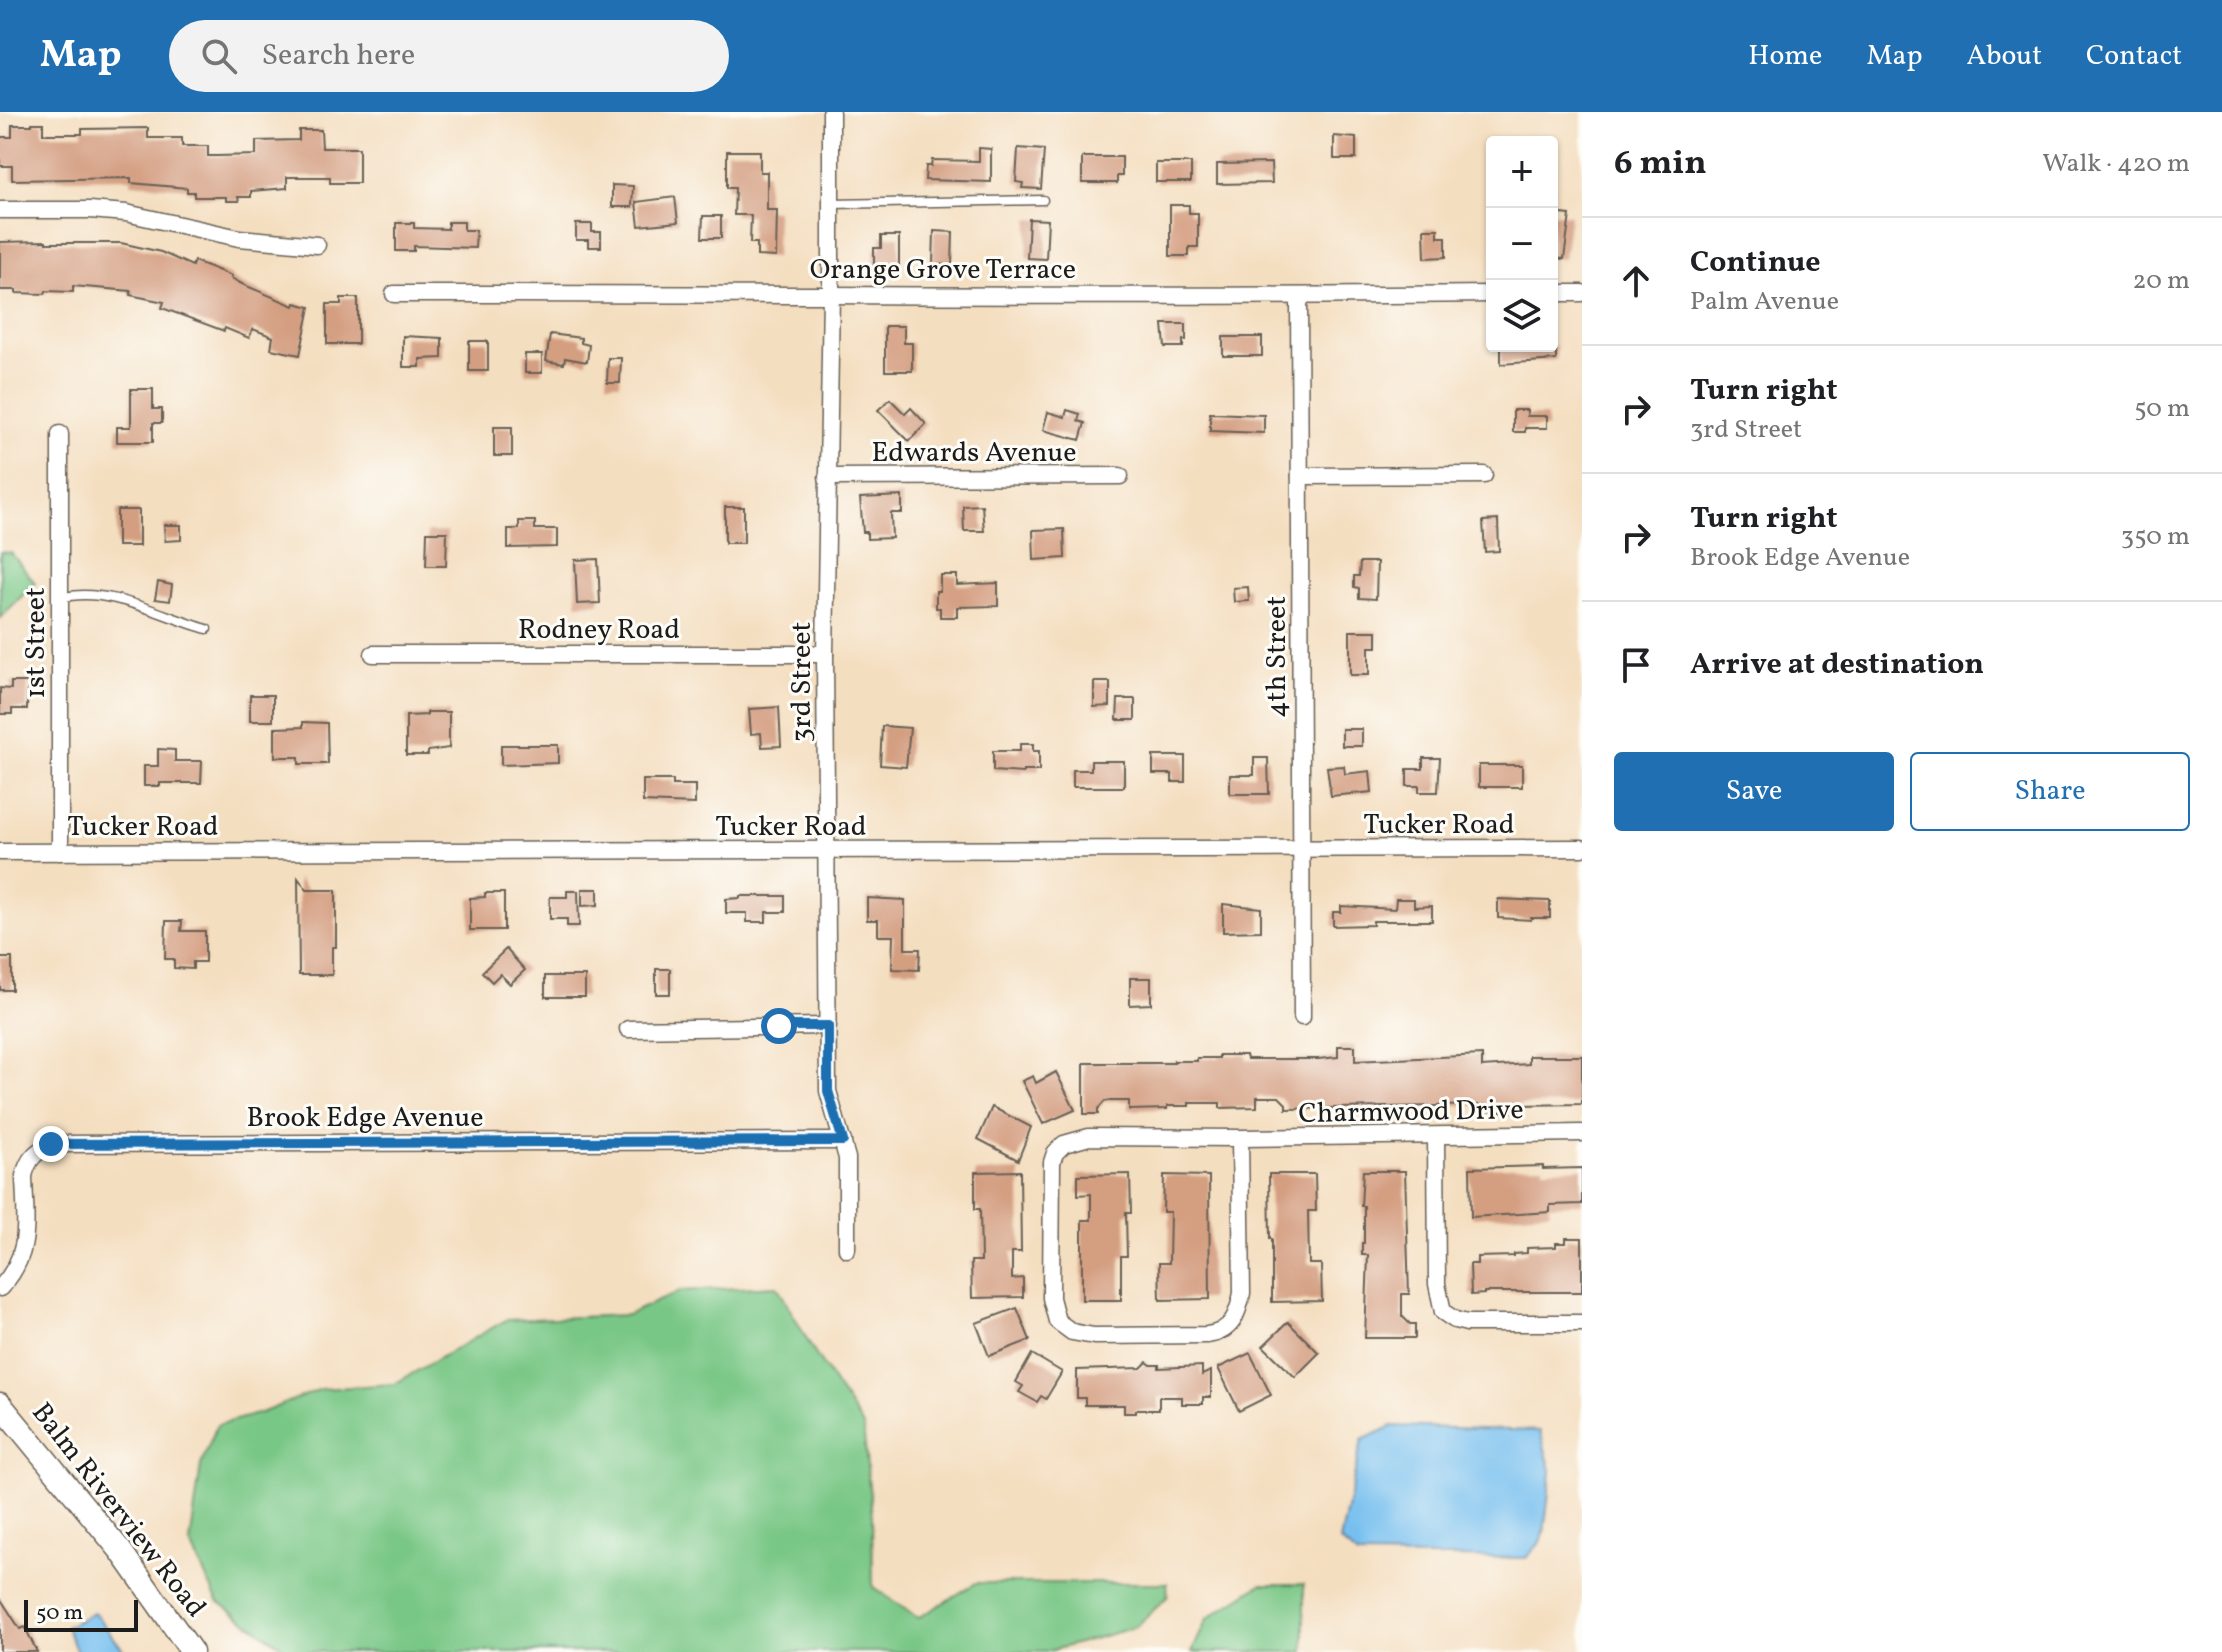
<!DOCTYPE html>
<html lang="en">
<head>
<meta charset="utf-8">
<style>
	:root { --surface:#fff; --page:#f2f2f2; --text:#202124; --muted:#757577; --line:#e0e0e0; --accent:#1f6fb2 }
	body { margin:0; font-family:Vollkorn,serif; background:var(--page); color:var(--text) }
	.controls { position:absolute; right:24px; top:24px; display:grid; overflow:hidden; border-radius:8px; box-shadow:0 2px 6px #0004 }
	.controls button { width:72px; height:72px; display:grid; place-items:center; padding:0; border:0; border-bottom:2px solid var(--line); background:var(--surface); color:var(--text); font:40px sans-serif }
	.scale { position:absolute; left:24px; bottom:20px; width:114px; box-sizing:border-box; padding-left:8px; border:4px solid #1c1c1c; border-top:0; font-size:22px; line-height:28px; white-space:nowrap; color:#1c1c1c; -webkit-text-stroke:6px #fdfcf7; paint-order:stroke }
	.stop { position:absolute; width:24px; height:24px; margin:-18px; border:6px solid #1f6fb2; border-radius:50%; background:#fff }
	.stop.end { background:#1f6fb2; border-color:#fff; box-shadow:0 2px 8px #0008 }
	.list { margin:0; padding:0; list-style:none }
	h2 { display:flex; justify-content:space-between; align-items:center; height:104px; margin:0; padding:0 32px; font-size:34px }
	h2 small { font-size:26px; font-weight:400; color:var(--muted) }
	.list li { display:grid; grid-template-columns:52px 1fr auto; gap:24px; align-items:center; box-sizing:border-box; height:128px; padding:0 32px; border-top:2px solid var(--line) }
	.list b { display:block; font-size:30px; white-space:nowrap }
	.list p { margin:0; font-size:26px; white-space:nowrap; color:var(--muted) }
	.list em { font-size:26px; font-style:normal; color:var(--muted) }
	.actions { display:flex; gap:16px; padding:24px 32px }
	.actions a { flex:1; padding:18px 0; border:2px solid var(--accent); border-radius:8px; text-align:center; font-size:28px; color:var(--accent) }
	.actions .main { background:var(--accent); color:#fff }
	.icon { flex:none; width:44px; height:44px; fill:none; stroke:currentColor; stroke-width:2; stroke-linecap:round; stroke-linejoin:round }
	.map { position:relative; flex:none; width:1582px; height:1540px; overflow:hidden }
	header { display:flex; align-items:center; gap:48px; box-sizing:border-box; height:112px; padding:0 40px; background:var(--accent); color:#fff }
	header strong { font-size:38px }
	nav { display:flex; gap:44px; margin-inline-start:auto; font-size:28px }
	.search { width:560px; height:72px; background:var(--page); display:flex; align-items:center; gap:20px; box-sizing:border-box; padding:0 28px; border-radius:44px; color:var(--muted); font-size:30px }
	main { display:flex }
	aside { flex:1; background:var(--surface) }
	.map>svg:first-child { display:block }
</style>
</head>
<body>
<header>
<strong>Map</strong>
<div class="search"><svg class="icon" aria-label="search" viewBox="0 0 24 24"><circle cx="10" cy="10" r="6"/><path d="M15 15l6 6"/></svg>Search here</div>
<nav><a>Home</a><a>Map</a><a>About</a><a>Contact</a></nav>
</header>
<main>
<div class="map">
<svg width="1582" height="1540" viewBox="0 0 1582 1540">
	<rect width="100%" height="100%" fill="#fdfcf7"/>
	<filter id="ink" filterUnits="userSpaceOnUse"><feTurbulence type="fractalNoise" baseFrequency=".0125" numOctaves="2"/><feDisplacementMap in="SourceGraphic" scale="16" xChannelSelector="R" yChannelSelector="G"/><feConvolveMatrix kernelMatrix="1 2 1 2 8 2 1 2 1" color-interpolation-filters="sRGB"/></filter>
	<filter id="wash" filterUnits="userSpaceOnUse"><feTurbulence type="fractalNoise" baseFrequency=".006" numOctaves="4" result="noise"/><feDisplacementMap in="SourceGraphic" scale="32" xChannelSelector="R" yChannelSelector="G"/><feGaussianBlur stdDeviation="1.8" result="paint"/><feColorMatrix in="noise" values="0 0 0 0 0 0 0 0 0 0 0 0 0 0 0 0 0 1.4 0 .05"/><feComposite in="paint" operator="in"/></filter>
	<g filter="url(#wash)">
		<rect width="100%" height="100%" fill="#f4dec0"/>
		<g fill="#79c786" stroke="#4a7251" stroke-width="2">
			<polygon points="0,440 11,441 35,471 0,506"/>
			<polygon points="777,1174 814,1240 863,1314 872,1404 873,1475 918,1506 976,1471 1167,1471 1168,1484 1136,1515 1046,1540 290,1540 219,1490 214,1482 190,1431 201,1353 217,1313 261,1301 321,1277 394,1272 506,1208 627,1203 680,1179"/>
			<polygon points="1261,1472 1304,1472 1304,1540 1192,1540 1207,1507"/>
		</g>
		<g fill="#77bfef" stroke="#4a6e86" stroke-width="2">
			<polygon points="1392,1314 1540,1319 1551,1358 1548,1389 1544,1421 1539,1432 1526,1446 1358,1444 1340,1429 1362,1328"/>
			<polygon points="94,1500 125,1540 77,1540 66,1515"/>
		</g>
		<g id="blocks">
			<g fill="#d49e81">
				<polygon points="32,11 43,11 43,22 82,22 82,17 148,16 148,26 182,26 182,34 208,34 208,44 217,44 256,43 256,29 299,28 299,18 321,18 322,36 359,36 359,71 330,71 330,65 287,65 287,76 251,79 251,85 238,85 239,89 226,89 226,85 194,85 194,80 187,80 187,76 131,71 131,66 12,68 12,54 0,54 0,25 12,25 12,13 32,13"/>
				<polygon points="1334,24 1356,26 1356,47 1334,47"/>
				<polygon points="979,36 991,37 991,70 925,68 926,54 931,54 932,48 979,49"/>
				<polygon points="1018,36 1044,38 1041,77 1022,76 1023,71 1016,70"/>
				<polygon points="727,39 760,39 760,60 767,60 767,98 777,98 776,145 757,144 757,131 750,131 751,103 734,103 735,76 727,76"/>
				<polygon points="1082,45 1122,45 1122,64 1117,64 1117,71 1082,71"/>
				<rect x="1156" y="51" width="35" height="19"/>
				<polygon points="1271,51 1272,71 1217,72 1217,52"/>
				<polygon points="612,73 633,74 632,95 612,95"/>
				<polygon points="675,85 678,110 639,114 636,90"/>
				<polygon points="1170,93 1189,93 1189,101 1198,101 1198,135 1189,135 1189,144 1170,144"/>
				<polygon points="1552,101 1570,103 1564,147 1552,146"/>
				<polygon points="703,104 721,104 721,126 702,126"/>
				<polygon points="1029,107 1048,108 1046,147 1027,146"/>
				<polygon points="448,110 464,110 464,118 476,118 475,136 414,134 414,139 396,139 396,111 414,111 414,116 448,117"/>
				<polygon points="576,112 592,112 592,120 601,120 601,135 588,135 588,128 576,128"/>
				<polygon points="1424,117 1438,117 1438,125 1446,125 1446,145 1425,146"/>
				<polygon points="934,119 953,120 952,153 933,152"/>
				<polygon points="881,124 899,124 899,155 874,155 874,136 881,136"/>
				<polygon points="46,129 46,131 121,131 161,140 192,154 194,149 210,155 232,164 231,166 242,172 294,194 295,191 310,195 300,243 271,237 273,225 253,217 249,226 225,216 224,219 162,196 164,190 130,183 131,179 73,174 73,180 46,179 45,182 16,181 16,178 0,178 0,130"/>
				<polygon points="341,186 358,186 358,232 327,232 327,192 341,192"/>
				<polygon points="1163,212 1186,212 1186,228 1183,228 1183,235 1165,235"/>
				<polygon points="885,214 904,214 904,231 912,231 912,259 885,259"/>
				<polygon points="550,222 581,226 581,231 589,233 587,250 565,246 564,252 546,249"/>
				<polygon points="403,224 442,226 442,246 420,247 420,255 403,255"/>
				<rect x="1223" y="225" width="39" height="19"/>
				<rect x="469" y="229" width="19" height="30"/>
				<polygon points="1501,234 1556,234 1556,248 1501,252"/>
				<rect x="525" y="242" width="17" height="19"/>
				<polygon points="608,246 621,246 620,271 607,271"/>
				<polygon points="131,277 153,277 153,297 162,297 162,311 153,311 153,330 117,330 117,315 131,315"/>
				<polygon points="890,287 905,302 911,296 926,312 909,329 878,298"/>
				<polygon points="1067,298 1080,302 1078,309 1085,311 1080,328 1043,318 1048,300 1065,305"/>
				<polygon points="1513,298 1527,298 1527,304 1547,304 1547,316 1525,316 1525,320 1513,320"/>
				<polygon points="1210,301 1264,303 1264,321 1210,319"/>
				<rect x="494" y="315" width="18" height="29"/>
				<polygon points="902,384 902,401 891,401 892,426 867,427 867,420 863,420 860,386"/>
				<polygon points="982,393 984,419 964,419 963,394"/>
				<rect x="725" y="395" width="19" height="36"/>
				<rect x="117" y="398" width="22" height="36"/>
				<polygon points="1498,408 1499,439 1485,440 1483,409"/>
				<polygon points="519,409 535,409 535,417 557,417 557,435 508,436 508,417 519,417"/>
				<polygon points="164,413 181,413 181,428 165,429"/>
				<polygon points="1064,417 1065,446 1034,448 1033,418"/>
				<polygon points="427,420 447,420 446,454 426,454"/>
				<polygon points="598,447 600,491 577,492 575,448"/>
				<polygon points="1360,450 1377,450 1376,487 1359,486 1359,476 1354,475 1354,464 1359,464"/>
				<polygon points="940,463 957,463 957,473 998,471 998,494 957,495 957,505 940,505 940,496 936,496 936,479 940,479"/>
				<polygon points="158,470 172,473 170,489 155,487"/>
				<polygon points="1248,475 1249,489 1234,490 1233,476"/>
				<polygon points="1350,519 1377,519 1377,535 1369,535 1369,563 1350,563"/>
				<polygon points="11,570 28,570 27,597 12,597 12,602 0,602 0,576 11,577"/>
				<polygon points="1094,570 1110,570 1110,594 1094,595"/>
				<rect x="250" y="583" width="23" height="26"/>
				<polygon points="1118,587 1135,587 1135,608 1117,608"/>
				<polygon points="779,595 781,634 762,635 761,621 751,622 749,597"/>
				<polygon points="427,600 449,600 449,636 428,639 428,643 406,643 406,604 427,603"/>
				<polygon points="303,610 327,611 328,652 299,652 299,645 275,645 275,616 303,615"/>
				<polygon points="882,614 910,616 906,655 880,653"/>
				<rect x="1342" y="617" width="20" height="17"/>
				<polygon points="1020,632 1033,632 1033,639 1039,639 1039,659 1023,659 1023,661 993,659 993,639 1020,639"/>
				<polygon points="501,633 558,633 558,651 501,653"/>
				<polygon points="158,637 175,638 175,649 202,649 201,671 160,671 160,674 144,674 144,654 158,654"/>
				<polygon points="1153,644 1185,644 1185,670 1172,670 1172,662 1153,662"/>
				<polygon points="1254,646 1268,646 1269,682 1230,682 1230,663 1254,663"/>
				<polygon points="1423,646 1440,646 1438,680 1419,680 1419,674 1407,674 1407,657 1423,657"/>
				<polygon points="1091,649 1124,649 1124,675 1073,675 1073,658 1091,658"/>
				<rect x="1479" y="653" width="43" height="22"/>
				<polygon points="1344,654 1345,662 1370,659 1372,680 1331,684 1327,655"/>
				<polygon points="643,668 673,668 673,673 695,673 695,692 643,690"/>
				<polygon points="298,766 307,778 336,778 336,835 332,835 332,863 299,863"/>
				<polygon points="582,777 598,777 598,793 582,794"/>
				<polygon points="567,779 578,779 579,814 567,814 567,807 550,807 550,785 567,785"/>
				<polygon points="485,781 504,781 504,818 470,818 470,786 485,785"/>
				<polygon points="740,784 785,784 785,800 766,800 766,810 747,810 747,801 726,801 726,787 740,786"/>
				<polygon points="867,786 905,788 905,837 920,837 919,858 892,857 893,824 878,824 878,808 867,808"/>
				<polygon points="1396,787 1414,787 1414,795 1432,794 1432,809 1373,809 1373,813 1333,814 1333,800 1341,800 1341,794 1395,797"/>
				<polygon points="1498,787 1550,789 1550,806 1531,806 1531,808 1498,806"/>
				<polygon points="1223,792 1261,796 1261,819 1223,820"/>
				<polygon points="166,809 182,809 181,819 205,819 205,850 193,850 193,857 174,856 174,847 165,847"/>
				<polygon points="506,837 525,858 510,872 500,862 492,870 482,860"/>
				<rect x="0" y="846" width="12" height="32"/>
				<rect x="656" y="857" width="14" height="25"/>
				<rect x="545" y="864" width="40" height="21"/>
				<polygon points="1130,866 1151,866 1151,892 1130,893"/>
				<polygon points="1338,934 1355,934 1355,949 1482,943 1482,955 1529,952 1529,944 1582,944 1582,992 1519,993 1519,1000 1484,999 1484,993 1286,997 1286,992 1279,985 1257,985 1257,995 1220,996 1220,991 1189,991 1189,994 1167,994 1167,997 1129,998 1129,989 1105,989 1098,997 1098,1002 1084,1002 1084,951 1174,951 1174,949 1197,949 1197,946 1219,946 1219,943 1246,943 1247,947 1318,947 1338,945"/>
				<polygon points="1056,960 1075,998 1043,1012 1022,969 1033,964 1036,971"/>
				<polygon points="992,995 1031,1015 1018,1048 978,1027"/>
				<polygon points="1543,1054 1543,1057 1582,1056 1582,1092 1550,1093 1550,1100 1471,1105 1470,1056"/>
				<polygon points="1020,1059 1021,1140 1012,1140 1012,1167 1023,1166 1023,1185 972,1186 971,1149 981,1149 980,1097 975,1097 975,1060"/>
				<polygon points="1363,1059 1405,1059 1409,1182 1402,1182 1402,1204 1410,1212 1415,1212 1415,1226 1365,1226 1368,1143 1362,1143 1362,1131 1364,1131 1364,1094 1361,1094"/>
				<polygon points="1130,1062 1131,1101 1126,1101 1127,1144 1121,1144 1121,1188 1082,1188 1082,1108 1091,1108 1091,1082 1078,1083 1078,1063"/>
				<polygon points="1269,1062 1315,1062 1316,1099 1308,1099 1309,1152 1321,1152 1322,1189 1272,1190 1272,1127 1270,1127"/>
				<polygon points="1164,1063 1209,1064 1210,1187 1160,1188 1159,1151 1169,1151 1170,1100 1163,1100"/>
				<polygon points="1566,1126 1582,1126 1582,1180 1484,1180 1484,1182 1471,1183 1470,1152 1477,1152 1477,1145 1514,1144 1514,1142 1527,1141 1527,1136 1556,1135 1556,1131 1566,1131"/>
				<polygon points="1017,1196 1030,1228 989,1244 976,1211"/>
				<polygon points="1288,1210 1319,1241 1295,1265 1263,1234"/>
				<polygon points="1250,1241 1271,1283 1239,1299 1218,1256"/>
				<polygon points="1032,1242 1062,1260 1046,1287 1041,1284 1037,1290 1019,1280 1023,1274 1016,1270"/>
				<polygon points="1147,1250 1151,1253 1159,1253 1159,1256 1202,1254 1202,1263 1211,1259 1211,1285 1203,1285 1203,1292 1182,1292 1182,1285 1159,1285 1159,1298 1136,1298 1136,1301 1124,1301 1124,1293 1085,1293 1085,1286 1077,1286 1077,1258 1141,1256"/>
				<polygon points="0,1486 20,1517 25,1515 37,1540 0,1540"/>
			</g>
		</g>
	</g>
	<g filter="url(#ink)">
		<use href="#blocks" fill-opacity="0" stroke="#686055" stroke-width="2"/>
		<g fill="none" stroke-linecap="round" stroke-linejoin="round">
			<defs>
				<g id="service">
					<polyline points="832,92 1043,88"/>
					<path d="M61,486C107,473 163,505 207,517"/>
				</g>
				<g id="minor">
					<polyline points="831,0 831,181 825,542 828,979 847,1046 847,1137"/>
					<polyline points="0,98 90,98 126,101 239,126 317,133"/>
					<polyline points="1552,181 1582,181"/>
					<path d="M394,182C760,181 1126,187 1492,182"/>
					<polyline points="1299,184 1302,905"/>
					<polyline points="1300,364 1484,363"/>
					<polyline points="827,365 1120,364"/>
					<polyline points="373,542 825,542"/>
					<polyline points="0,740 1582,736"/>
					<polyline points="60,740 60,322"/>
					<polyline points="628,917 828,914"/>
					<polyline points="1436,1024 1437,1172 1443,1200 1455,1208 1467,1211 1582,1211"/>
					<path d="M1240,1026L1242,1181C1238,1202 1232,1220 1207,1223L1094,1224L1072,1220L1057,1209L1051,1186L1052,1050L1055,1041L1064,1032L1089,1025L1240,1026L1582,1021"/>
					<path d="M0,1176C33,1142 25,1108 24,1064C28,1047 35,1040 51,1032L843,1029"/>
				</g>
				<polyline id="secondary" points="0,1292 120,1438 192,1540"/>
			</defs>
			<use href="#service" stroke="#686055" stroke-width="11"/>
			<use href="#minor" stroke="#686055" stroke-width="19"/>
			<use href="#secondary" stroke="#686055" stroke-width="25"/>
			<use href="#service" stroke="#fff" stroke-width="8"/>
			<use href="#minor" stroke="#fff" stroke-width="16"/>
			<use href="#secondary" stroke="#fff" stroke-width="22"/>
		</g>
	</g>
	<g fill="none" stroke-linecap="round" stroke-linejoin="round" filter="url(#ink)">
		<polyline stroke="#1f6fb2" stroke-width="10" points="51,1032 843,1029 828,979 828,914 779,914"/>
	</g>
	<g text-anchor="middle" stroke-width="6" stroke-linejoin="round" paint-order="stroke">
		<g font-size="28" fill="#1c1c1c" stroke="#fdfcf7">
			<text x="943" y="166">Orange Grove Terrace</text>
			<text x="974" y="349">Edwards Avenue</text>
			<text x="599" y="526">Rodney Road</text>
			<text transform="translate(34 531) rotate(-90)" y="10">1st Street</text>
			<text transform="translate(1275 545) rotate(-90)" y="10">4th Street</text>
			<text transform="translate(800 570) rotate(-90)" y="10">3rd Street</text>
			<text x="1439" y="721">Tucker Road</text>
			<text x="143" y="723">Tucker Road</text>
			<text x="791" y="723">Tucker Road</text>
			<text transform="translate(1411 998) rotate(-1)" y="10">Charmwood Drive</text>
			<text x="365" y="1014">Brook Edge Avenue</text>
			<text transform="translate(120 1397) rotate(52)" y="10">Balm Riverview Road</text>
		</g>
	</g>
</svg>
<div class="controls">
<button>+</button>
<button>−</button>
<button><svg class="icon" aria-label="layers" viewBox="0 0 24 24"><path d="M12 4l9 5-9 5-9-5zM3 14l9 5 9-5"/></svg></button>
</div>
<div class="scale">50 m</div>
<div class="stop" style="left:779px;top:914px"></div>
<div class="stop end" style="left:51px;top:1032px"></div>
</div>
<aside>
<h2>6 min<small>Walk · 420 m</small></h2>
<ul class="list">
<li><svg class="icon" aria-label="ahead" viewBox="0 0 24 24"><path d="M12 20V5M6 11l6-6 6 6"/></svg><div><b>Continue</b><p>Palm Avenue</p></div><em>20 m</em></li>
<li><svg class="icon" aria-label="right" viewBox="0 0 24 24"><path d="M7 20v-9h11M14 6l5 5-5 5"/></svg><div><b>Turn right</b><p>3rd Street</p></div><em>50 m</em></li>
<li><svg class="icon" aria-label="right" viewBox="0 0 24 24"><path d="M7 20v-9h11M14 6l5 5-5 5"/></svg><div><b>Turn right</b><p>Brook Edge Avenue</p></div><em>350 m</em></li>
<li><svg class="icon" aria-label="arrive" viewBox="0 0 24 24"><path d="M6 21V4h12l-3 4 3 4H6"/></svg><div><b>Arrive at destination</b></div></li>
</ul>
<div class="actions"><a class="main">Save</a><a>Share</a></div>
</aside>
</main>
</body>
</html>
